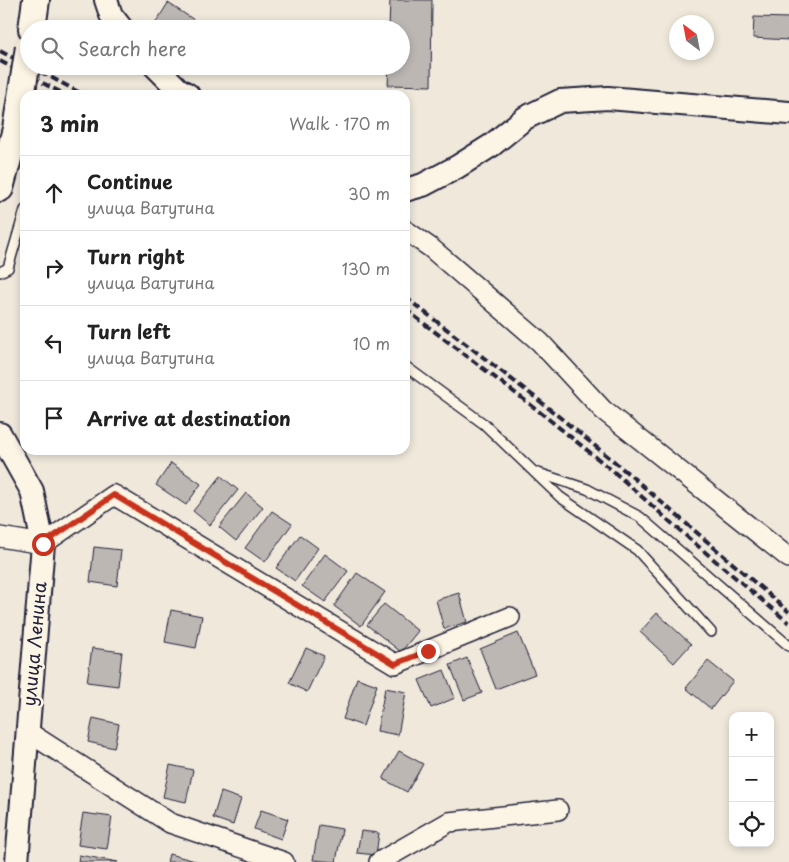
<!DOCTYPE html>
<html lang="en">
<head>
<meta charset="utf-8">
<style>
	:root { --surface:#fff; --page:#f2f2f2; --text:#222; --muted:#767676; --line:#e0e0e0 }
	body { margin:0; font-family:"Playpen Sans",sans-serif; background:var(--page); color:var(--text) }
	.controls { position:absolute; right:15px; bottom:15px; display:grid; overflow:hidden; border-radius:10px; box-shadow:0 2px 8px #0003 }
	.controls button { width:45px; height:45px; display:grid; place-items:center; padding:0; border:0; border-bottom:1px solid var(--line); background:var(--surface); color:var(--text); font:25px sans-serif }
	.compass { position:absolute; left:669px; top:15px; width:45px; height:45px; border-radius:50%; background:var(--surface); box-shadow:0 2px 8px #0003; rotate:328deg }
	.stop { position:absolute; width:15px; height:15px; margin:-11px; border:4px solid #c8321e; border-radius:50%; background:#fff }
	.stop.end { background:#c8321e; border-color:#fff; box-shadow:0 1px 5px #0008 }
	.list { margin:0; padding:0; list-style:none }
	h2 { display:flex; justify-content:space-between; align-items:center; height:65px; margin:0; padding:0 20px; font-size:21px }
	h2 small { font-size:16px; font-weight:400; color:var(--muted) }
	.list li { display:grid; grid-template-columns:32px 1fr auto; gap:15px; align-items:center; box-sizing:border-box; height:75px; padding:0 20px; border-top:1px solid var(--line) }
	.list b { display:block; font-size:19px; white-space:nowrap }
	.list p { margin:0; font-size:16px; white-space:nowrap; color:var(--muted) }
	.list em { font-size:16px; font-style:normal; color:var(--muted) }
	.icon { flex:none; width:28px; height:28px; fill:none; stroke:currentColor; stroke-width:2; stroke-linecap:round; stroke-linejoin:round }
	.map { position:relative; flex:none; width:789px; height:862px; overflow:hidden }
	.search { position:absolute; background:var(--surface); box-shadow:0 2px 8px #0003; left:20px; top:20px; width:390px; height:55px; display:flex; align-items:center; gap:12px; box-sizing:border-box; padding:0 18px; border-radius:28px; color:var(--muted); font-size:19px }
	.panel { position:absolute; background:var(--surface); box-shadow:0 2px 8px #0003; left:20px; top:90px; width:390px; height:365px; border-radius:15px }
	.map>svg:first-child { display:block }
</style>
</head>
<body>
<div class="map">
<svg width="789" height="862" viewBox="0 0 789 862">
	<rect width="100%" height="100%" fill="#efe8db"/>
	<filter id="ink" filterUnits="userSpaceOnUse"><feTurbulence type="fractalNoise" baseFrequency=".02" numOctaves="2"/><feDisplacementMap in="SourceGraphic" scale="10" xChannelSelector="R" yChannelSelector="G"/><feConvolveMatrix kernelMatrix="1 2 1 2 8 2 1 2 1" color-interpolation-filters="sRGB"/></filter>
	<g filter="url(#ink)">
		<g fill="#bcb7b3" stroke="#22223b">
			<polygon points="390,0 432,0 431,86 388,85 389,66 401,66 401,29 389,29"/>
			<polygon points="168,3 208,29 155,29 153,27"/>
			<polygon points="754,17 789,18 789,40 753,38"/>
			<polygon points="171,463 201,484 186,505 156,485"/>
			<polygon points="221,476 238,490 210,525 193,511"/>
			<polygon points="246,493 263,507 236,541 219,527"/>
			<polygon points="272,511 292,524 265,562 245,548"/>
			<polygon points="300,535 318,548 295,581 276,568"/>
			<polygon points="94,547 121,550 117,586 90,582"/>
			<polygon points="325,554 348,571 325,602 302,586"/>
			<polygon points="357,573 385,592 361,626 334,606"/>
			<polygon points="459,593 467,622 444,629 436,600"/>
			<polygon points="384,604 418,631 401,652 367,625"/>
			<polygon points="171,610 202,616 196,648 165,642"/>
			<polygon points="657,613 691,644 674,663 640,632"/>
			<polygon points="518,633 535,674 496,689 480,649"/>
			<polygon points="92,648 122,652 118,686 87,682"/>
			<polygon points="306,648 324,656 307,692 289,683"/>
			<polygon points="467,658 482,693 464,700 450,665"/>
			<polygon points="708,661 733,681 711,709 686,688"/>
			<polygon points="444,670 455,698 431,708 419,680"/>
			<polygon points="357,678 377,685 363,726 343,719"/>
			<polygon points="385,688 406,692 398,735 377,731"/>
			<polygon points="93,718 119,724 114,748 88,742"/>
			<polygon points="399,751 423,764 407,792 383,779"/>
			<polygon points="170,765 193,770 186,802 163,797"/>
			<polygon points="221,792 241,799 233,825 213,818"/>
			<polygon points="261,810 288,819 281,839 254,829"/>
			<polygon points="83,813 112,817 107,849 78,845"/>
			<polygon points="319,825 342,829 336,862 313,860"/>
			<polygon points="361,831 379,833 376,855 357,853"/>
			<polygon points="169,854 199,862 167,862"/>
			<polygon points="79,855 118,862 78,862"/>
		</g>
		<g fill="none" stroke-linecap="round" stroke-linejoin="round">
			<defs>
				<g id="service">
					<polyline points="0,272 8,268 25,210"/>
					<polyline points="405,366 484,424 560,497 637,550 711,632"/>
					<polyline points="535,472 587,489 640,517 789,646"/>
				</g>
				<g id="minor">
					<polyline points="405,230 431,248 540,342 603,410 789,558"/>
					<polyline points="0,537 43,544 114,495 395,664 510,617"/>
					<polyline points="28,732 170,823 284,862"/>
					<polyline points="379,862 449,822 558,810"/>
				</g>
				<g id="tertiary">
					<polyline points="106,0 111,15 122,29"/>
					<polyline points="155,66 178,89 188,95"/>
					<polyline points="405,190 423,185 457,167 492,145 525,118 560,101 608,98 789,113"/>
					<polyline points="0,434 32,491 43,544 17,862"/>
				</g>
				<g id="secondary">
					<polyline points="32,29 36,0"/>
					<polyline points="0,188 16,129"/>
				</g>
			</defs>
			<use href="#service" stroke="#22223b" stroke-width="12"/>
			<use href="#minor" stroke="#22223b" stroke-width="22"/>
			<use href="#tertiary" stroke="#22223b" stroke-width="26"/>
			<use href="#secondary" stroke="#22223b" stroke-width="30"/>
			<use href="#service" stroke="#fcf5e5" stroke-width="9"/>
			<use href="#minor" stroke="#fcf5e5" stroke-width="19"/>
			<use href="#tertiary" stroke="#fcf5e5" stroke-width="22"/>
			<use href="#secondary" stroke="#fcf5e5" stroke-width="26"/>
			<g stroke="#22223b" stroke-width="4" stroke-dasharray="8 4" stroke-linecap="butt">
				<polyline points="0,51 29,66"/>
				<polyline points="0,61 66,95"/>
				<polyline points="30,66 84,95"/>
				<polyline points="405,297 536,398 616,463 789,612"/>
				<polyline points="405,309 531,405 613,471 685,535 789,623"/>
			</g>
			<defs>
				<polyline id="secondary-bridge" points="16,129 29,47"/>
			</defs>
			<use href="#secondary-bridge" stroke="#22223b" stroke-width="30" stroke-linecap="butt"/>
			<use href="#secondary-bridge" stroke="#fcf5e5" stroke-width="26"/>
		</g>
	</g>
	<g fill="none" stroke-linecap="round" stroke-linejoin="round" filter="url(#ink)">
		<polyline stroke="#c8321e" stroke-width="6" points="43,544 114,495 395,664 428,651"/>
	</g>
	<g text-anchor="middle" stroke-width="5" stroke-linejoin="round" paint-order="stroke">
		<g font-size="18" fill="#22223b" stroke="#fcf5e5">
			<text transform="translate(35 644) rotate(-85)" y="6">улица Ленина</text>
		</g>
	</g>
</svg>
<div class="controls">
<button>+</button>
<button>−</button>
<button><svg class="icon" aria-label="locate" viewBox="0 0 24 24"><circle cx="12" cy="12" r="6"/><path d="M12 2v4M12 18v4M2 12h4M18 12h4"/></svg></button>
</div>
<svg class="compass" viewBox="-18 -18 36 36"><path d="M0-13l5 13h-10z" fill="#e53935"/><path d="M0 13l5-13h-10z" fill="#767676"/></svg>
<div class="stop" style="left:43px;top:544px"></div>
<div class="stop end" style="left:428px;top:651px"></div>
<div class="search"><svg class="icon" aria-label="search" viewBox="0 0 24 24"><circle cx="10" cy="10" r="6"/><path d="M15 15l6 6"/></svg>Search here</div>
<section class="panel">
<h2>3 min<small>Walk · 170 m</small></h2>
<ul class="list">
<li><svg class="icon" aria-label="ahead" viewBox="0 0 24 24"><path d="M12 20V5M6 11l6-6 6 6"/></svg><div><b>Continue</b><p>улица Ватутина</p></div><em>30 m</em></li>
<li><svg class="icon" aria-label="right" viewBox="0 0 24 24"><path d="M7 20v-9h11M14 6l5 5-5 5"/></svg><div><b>Turn right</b><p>улица Ватутина</p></div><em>130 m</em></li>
<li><svg class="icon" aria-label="left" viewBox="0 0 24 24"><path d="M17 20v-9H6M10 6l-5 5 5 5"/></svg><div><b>Turn left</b><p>улица Ватутина</p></div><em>10 m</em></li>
<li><svg class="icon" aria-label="arrive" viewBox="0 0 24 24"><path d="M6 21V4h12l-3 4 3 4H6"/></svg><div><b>Arrive at destination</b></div></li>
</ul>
</section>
</div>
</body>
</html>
